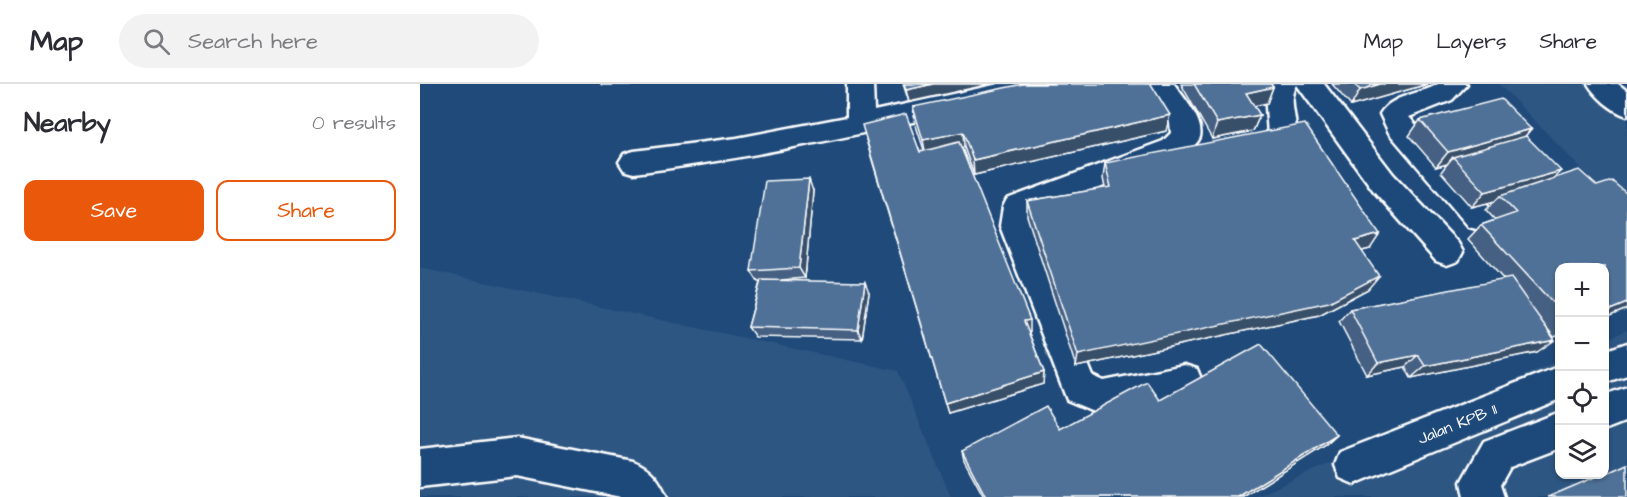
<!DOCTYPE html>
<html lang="en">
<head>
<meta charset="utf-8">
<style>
	:root { --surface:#fff; --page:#f2f2f3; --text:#2b2b33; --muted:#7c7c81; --line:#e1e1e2; --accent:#ea580c }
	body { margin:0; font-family:"Architects Daughter",sans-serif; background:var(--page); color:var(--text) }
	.controls { position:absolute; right:18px; bottom:18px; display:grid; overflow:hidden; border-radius:12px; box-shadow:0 2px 4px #0004 }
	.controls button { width:54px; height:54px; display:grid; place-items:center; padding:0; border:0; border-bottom:2px solid var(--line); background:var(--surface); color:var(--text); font:30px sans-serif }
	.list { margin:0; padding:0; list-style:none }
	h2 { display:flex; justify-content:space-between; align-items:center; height:78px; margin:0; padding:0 24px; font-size:26px }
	h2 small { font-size:20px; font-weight:400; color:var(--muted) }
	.actions { display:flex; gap:12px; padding:18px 24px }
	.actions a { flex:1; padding:14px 0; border:2px solid var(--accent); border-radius:12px; text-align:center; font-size:21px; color:var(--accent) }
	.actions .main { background:var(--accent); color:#fff }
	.icon { flex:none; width:33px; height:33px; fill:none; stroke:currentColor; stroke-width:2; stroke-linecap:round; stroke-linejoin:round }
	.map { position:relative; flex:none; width:1207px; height:413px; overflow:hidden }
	header { display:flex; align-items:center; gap:36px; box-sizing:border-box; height:84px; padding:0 30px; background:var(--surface); border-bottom:2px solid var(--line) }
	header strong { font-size:28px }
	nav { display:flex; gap:33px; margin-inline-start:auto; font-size:21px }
	.search { width:420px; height:54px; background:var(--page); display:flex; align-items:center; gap:15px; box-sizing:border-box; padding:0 21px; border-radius:33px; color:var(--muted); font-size:22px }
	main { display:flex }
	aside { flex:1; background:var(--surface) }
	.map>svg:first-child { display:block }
</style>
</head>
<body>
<header>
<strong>Map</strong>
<div class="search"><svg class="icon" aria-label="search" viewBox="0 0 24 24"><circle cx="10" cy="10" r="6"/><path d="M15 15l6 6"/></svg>Search here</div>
<nav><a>Map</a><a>Layers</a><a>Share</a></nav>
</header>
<main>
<aside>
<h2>Nearby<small>0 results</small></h2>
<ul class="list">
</ul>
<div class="actions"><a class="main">Save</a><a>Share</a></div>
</aside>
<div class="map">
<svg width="1207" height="413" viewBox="0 0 1207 413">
	<rect width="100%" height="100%" fill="#1f4a7a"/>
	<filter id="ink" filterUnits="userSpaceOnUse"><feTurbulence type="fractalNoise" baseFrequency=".0167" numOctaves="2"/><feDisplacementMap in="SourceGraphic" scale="12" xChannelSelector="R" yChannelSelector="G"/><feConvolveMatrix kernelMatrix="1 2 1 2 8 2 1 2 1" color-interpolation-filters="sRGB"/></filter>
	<g filter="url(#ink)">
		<g fill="#2e5683">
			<polygon points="1079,0 1207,0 1207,132"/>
			<polygon points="0,184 478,287 531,413 0,413"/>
			<polygon points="1207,246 1207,413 835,413 1139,276 1140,390 1184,390 1185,256"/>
		</g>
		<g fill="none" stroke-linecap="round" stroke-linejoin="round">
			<defs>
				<g id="minor">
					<path d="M427,0H453L454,27L579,0H633L629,6L620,9C485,40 351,72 214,89L204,86L199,78L204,70L214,67L317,54L427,33Z"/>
					<path d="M728,0H754C763,13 784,36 780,53C778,60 768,66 763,71L613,130L612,142L673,292L684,297L764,281L777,285L782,297L777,309L764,313L683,331L647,316L580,142L583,123L587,115L743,57L751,49L750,38Z"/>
					<path d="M850,0H904L973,90L1038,159L1043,168L1038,177L1027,181L1016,177L953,106L877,1C865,21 883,40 872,58L862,61L852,58L848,51L845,9Z"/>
					<path d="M1018,0H1047L1032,16L989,33L1071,125L1075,134L1071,143L1060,146L1049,143L969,49L960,30C972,10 1000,11 1018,0Z"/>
					<path d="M1168,0H1198L1207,7V32C1192,27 1176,13 1168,0Z"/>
					<polygon points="1207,259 1207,291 1184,299 1184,267"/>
					<polygon points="1140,282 1140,315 934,400 920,394 915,381 920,368"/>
					<polygon points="1207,303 1207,337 1184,346 1184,311"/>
					<polygon points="1140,328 1140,364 1090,383 1080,401 1084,413 1044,413 1041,398 1064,357"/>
					<path d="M97,354L213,377C231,384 239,395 247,413H201L97,392L0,403V365Z"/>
				</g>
			</defs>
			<use href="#minor" stroke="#fff" stroke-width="5"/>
			<use href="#minor" fill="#1f4a7a" fill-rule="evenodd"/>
		</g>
		<g fill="#456182" stroke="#fff" stroke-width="1.5">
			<polygon points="181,0 227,0 226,1 182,1"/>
			<polygon points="483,0 571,0 489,18"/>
			<polygon points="761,0 851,0 853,3 847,19 834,22 840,31 833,47 792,55"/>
			<polygon points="912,0 1008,0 931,22"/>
			<polygon points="493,23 746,47 554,91 544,63 542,64 610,248 609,249 624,288 623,300 528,329 446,56 500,68 504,66 495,39"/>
			<polygon points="1000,36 1111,45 1105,52 1133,94 1177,102 1207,110 1207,225 1185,234 1185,183 1140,183 1140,251 1134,253 1126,243 1117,268 991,294 985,283 947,291 919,237 930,225 1084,196 1048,155 1061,141 1075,136 1066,126 1075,117 1052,123 1021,88 1027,80 1016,83 989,52"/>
			<polygon points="685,79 950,165 942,167 948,205 899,231 656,283 607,132 607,117 685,104 683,94"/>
			<polygon points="393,107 385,194 361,196 449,208 442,255 335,253 328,243 340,198 338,198 331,187"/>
			<polygon points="740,316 917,351 906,361 823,413 564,413 544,376 542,367 640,345"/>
		</g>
		<g fill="#384f6a" stroke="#fff" stroke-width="1.5">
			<polygon points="513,0 571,0 489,18 486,6"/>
			<polygon points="960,0 1008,0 931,22 940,6"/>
			<polygon points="853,3 847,19 820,25 826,9"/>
			<polygon points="750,31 746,47 554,91 553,76"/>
			<polygon points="840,31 833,47 792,55 797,39"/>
			<polygon points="1111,45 1098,61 1033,73 1027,80 1016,83 1028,68"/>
			<polygon points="543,48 544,63 506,72 503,56"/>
			<polygon points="1141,87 1125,102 1080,112 1075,117 1052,123 1065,108"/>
			<polygon points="389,95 393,107 385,194 379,184"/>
			<polygon points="960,150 950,165 925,171 935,157"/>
			<polygon points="959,192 948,205 899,231 656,283 658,271"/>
			<polygon points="445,198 449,208 442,255 438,246"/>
			<polygon points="1207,219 1207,225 1185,234 1185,228"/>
			<polygon points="610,236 610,248 604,250 604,237"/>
			<polygon points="1135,256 1117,268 991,294 1005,282"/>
			<polygon points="998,271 985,283 947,291 958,279"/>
			<polygon points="624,288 623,300 528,329 525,319"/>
			<polygon points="917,351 906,361 823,413 818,413"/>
		</g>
		<g fill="#507197" stroke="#fff" stroke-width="1.5">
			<polygon points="484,0 513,0 486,6"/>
			<polygon points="603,0 731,0 750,31 553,76 543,48 503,56 493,23"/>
			<polygon points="774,0 851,0 853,3 826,9 840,31 797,39"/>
			<polygon points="934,0 960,0 940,6"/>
			<polygon points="1081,15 1111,45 1028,68 1000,36"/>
			<polygon points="486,30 500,68 539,58 610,236 604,237 624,288 525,319 442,41"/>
			<polygon points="885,40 960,150 935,157 959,192 909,218 658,271 607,117 691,103 685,79"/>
			<polygon points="1106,52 1141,87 1065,108 1033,73"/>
			<polygon points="1159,86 1177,102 1192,97 1207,110 1207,219 1185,228 1185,183 1140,183 1140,227 1061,141 1096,129 1080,112"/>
			<polygon points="389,95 379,184 331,187 345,97"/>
			<polygon points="1091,194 1135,256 1005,282 998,271 958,279 930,225"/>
			<polygon points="341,196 445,198 438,246 328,243"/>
			<polygon points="841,260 917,351 818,413 566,413 542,367 626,322 640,345 727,298 740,316"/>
			<polygon points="1207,380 1207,413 1128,413 1182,390 1185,390"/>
		</g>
	</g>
	<g text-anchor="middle" stroke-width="4.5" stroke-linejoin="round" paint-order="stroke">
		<g font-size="16" fill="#fff" stroke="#1f4a7a">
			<text transform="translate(1037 339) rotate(-22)" y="6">Jalan KPB 11</text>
		</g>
	</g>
</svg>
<div class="controls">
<button>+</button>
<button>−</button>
<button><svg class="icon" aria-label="locate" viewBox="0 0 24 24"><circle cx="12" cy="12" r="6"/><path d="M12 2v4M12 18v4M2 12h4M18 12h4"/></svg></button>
<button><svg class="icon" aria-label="layers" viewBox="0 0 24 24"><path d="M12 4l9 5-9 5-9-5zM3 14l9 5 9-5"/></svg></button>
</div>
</div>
</main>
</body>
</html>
